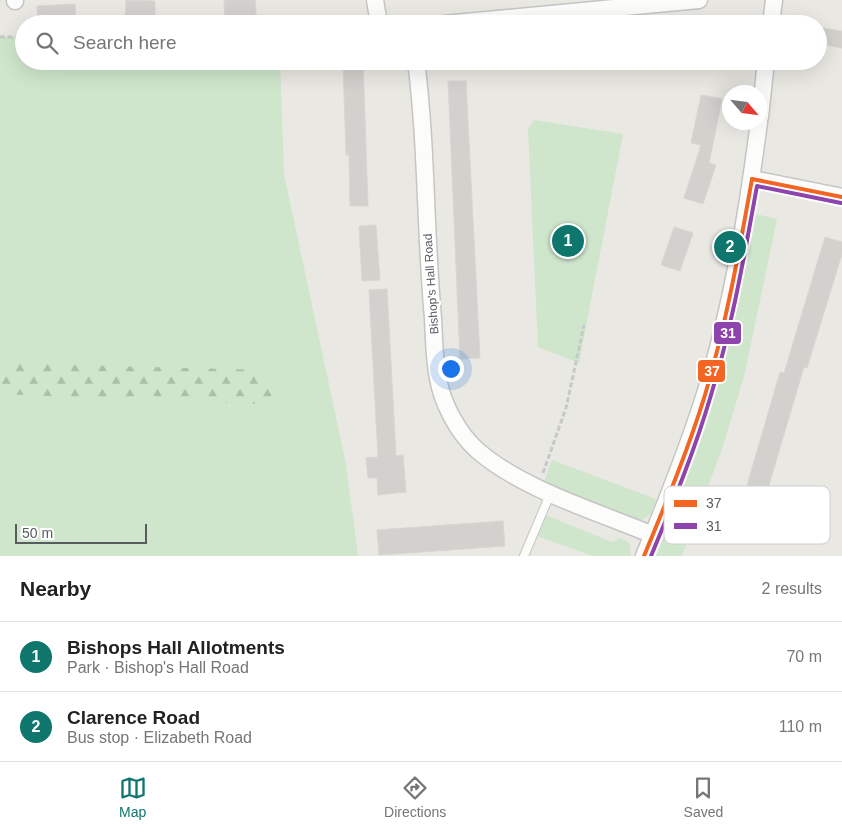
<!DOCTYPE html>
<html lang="en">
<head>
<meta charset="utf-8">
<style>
	:root { --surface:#fff; --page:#f2f2f2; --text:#222; --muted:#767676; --line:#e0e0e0; --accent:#0f766e }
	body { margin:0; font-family:Helvetica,sans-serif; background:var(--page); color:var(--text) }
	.compass { position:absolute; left:722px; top:85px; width:45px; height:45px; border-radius:50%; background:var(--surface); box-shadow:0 5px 20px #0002; rotate:118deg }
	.scale { position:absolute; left:15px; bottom:12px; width:132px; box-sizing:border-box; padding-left:5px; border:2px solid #585c61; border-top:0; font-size:14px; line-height:18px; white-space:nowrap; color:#585c61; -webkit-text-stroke:4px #fff; paint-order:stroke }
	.you { position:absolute; left:450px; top:368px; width:18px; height:18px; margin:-12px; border:4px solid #fff; border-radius:50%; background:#1a73e8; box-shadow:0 0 0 8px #1a73e833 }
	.badge { display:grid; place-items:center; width:32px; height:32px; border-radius:50%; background:var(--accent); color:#fff; font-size:16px; font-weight:700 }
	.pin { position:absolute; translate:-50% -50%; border:2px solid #fff; box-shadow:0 1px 5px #0006 }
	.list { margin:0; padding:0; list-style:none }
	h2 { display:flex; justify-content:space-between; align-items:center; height:65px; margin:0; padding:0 20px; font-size:21px }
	h2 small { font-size:16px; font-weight:400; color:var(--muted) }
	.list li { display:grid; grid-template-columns:32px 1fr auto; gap:15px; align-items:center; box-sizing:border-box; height:70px; padding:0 20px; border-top:1px solid var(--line) }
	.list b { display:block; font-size:19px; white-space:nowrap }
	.list p { margin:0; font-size:16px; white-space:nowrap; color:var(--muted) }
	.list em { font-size:16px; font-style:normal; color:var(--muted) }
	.icon { flex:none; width:28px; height:28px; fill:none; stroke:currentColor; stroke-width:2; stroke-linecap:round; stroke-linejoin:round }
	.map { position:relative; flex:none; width:842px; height:556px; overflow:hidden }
	.search { position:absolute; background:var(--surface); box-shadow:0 5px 20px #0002; left:15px; right:15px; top:15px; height:55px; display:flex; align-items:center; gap:12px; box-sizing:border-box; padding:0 18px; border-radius:28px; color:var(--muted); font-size:19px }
	.sheet { height:205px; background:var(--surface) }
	nav { display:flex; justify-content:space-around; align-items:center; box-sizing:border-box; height:70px; border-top:1px solid var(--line); background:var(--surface); font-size:14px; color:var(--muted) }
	nav a { display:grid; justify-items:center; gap:2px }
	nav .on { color:var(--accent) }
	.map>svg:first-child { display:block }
</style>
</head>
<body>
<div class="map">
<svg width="842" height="556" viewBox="0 0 842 556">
	<defs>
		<pattern id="forest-firs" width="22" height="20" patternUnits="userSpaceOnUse" patternTransform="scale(1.25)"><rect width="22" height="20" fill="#cfe6cc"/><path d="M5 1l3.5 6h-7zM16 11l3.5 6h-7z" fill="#abbea9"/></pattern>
	</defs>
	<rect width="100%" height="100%" fill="#e9e8e2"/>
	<g fill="#cfe6cc">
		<polygon points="0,37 24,37 24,61 280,61 284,174 346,464 358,556 0,556"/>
		<polygon points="534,120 623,134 579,363 538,347 528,129"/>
		<polygon points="751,213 777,219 744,377 722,449 682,556 656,556 706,423 729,335"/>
		<polygon points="552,460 656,499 651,513 639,523 542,487"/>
		<polygon points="543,514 612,542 621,538 629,543 631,556 593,556 534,535"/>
	</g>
	<polygon fill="url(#forest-firs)" points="0,363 261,370 270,379 274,393 262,404 0,394"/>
	<g fill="#d2d1cd" stroke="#d8d6d1">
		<polygon points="126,0 155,1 155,24 125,24"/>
		<polygon points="224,0 255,0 257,24 225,24"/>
		<polygon points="75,4 76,24 38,24 37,6"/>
		<polygon points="823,28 842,31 842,48 820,44"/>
		<polygon points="363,62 368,206 350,206 349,155 346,155 343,63"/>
		<polygon points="448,81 466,81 480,358 460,359"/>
		<polygon points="701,95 722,99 709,163 716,165 703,204 684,198 701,145 691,143"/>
		<polygon points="376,225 380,280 362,281 359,226"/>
		<polygon points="674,227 693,233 680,271 661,265"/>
		<polygon points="825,237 842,242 842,254 807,368 804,367 764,502 744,496 780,372 784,373"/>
		<polygon points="387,289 396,456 403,455 406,492 378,495 377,478 368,478 366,458 378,457 369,290"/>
		<polygon points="503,521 505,546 379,555 377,530"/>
	</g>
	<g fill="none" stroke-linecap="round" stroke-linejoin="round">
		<defs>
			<polyline id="lane" points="524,556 551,492"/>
			<g id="street">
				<polyline points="15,0 15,1"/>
				<polyline points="375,0 379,24"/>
				<polyline points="444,24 699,0"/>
				<polyline points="771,24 774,0"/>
				<path d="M416,61C427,146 425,232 433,318C434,337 434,358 438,378C442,403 458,433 477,450C521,489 598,512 653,535"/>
				<polyline points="760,117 766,61"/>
				<polyline points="752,179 842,197"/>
				<path d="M644,556C666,503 687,451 704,397C732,308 747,214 759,122"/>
			</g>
		</defs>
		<use href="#lane" stroke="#c5c5c3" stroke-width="10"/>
		<use href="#street" stroke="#c5c5c3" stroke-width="19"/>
		<g stroke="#c5cac8" stroke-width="3" stroke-dasharray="5 2.5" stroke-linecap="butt">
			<polyline points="0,37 24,37"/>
			<polyline points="543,473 566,408 584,325"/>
		</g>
		<use href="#lane" stroke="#fcfcfb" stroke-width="8"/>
		<use href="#street" stroke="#fcfcfb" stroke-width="16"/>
		<defs>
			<g id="bus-1">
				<polyline points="752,179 842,197"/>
				<path d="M644,556C666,503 688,450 705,395C726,325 739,252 752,179"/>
			</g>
			<path id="bus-2" d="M651,556C673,503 695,450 711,395C732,327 744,257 757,186L841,203"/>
		</defs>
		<use href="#bus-1" stroke="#fff" stroke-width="8"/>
		<use href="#bus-2" stroke="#fff" stroke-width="8"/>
		<use href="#bus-1" stroke="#f26522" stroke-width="4"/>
		<use href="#bus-2" stroke="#8e44ad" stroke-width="4"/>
	</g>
	<g text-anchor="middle" stroke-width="4.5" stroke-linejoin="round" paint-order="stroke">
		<g font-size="12" fill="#585c61" stroke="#fff">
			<text transform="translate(431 284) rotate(-94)" y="4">Bishop's Hall Road</text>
		</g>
	</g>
	<rect x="664" y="486" width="166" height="58" rx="8" fill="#fff" stroke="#cdced0" stroke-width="1"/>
	<rect x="674" y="500" width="23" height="7" fill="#f26522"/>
	<rect x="674" y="523" width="23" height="6" fill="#8e44ad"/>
	<g font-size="14" fill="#585c61">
		<text x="706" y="508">37</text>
		<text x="706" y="531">31</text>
	</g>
	<g stroke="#fff" stroke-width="2">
		<rect x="713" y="321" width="29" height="24" rx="5" fill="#8e44ad"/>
		<rect x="697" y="359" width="29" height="24" rx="5" fill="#f26522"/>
	</g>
	<g font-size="14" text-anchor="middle" font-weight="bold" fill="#fff">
		<text x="728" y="338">31</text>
		<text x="712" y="376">37</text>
	</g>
</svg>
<svg class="compass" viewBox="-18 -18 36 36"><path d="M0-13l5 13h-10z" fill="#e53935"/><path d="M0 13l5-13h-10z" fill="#767676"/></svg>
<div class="scale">50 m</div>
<div class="you"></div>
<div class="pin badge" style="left:568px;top:241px">1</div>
<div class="pin badge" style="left:730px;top:247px">2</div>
<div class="search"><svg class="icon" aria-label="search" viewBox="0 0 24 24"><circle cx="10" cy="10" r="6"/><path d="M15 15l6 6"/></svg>Search here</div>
</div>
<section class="sheet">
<h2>Nearby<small>2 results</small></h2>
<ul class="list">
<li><span class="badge">1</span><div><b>Bishops Hall Allotments</b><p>Park · Bishop's Hall Road</p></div><em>70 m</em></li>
<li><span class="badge">2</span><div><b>Clarence Road</b><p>Bus stop · Elizabeth Road</p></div><em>110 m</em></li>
</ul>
</section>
<nav>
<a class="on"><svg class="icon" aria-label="map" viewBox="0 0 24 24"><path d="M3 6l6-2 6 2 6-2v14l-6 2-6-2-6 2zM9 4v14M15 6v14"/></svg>Map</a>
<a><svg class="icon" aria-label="directions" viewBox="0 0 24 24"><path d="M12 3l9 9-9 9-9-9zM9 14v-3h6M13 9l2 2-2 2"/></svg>Directions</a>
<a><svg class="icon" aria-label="saved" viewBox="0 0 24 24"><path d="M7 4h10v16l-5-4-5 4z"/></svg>Saved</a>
</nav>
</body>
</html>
